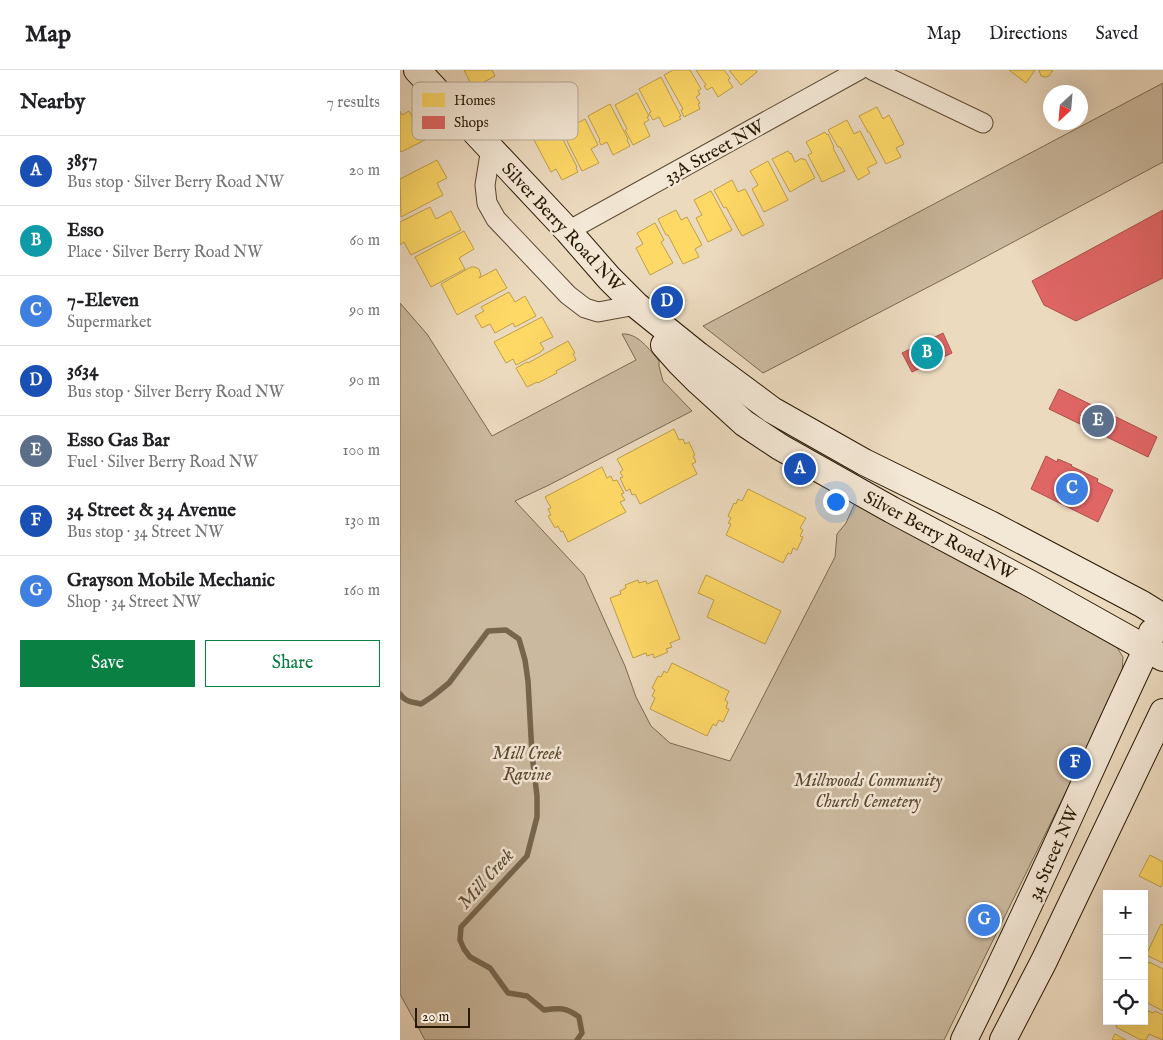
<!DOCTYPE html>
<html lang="en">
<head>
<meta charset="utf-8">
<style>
	:root { --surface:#fff; --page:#f2f2f2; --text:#202124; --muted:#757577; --line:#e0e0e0; --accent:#0b8043 }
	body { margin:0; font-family:"IM FELL English",serif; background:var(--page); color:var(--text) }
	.controls { position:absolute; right:15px; bottom:15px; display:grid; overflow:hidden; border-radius:0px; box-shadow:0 5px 20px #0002 }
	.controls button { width:45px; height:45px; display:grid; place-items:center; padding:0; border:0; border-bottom:1px solid var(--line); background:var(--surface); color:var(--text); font:25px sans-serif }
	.compass { position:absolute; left:643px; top:15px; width:45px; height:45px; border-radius:50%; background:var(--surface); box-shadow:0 5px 20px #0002; rotate:206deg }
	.scale { position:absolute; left:15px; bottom:12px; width:55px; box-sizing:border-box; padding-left:5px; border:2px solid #291903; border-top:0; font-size:14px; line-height:18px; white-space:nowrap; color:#291903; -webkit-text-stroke:4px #f3e7d5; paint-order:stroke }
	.you { position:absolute; left:435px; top:431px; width:18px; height:18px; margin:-12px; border:4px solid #fff; border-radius:50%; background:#1a73e8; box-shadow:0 0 0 8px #1a73e833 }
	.badge { display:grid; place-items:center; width:32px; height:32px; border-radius:50%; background:var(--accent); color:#fff; font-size:16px; font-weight:700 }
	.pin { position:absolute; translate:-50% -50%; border:2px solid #fff; box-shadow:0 1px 5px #0006 }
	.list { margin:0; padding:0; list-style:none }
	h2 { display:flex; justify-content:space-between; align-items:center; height:65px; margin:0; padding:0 20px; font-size:21px }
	h2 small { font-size:16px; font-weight:400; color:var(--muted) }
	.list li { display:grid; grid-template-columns:32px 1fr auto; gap:15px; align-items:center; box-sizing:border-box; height:70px; padding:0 20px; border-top:1px solid var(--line) }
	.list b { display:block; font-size:19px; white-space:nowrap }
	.list p { margin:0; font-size:16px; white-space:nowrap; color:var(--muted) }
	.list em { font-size:16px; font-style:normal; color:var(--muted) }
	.actions { display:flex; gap:10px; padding:15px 20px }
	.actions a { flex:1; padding:11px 0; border:1px solid var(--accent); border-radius:0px; text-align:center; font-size:18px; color:var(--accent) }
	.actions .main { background:var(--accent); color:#fff }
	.icon { flex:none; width:28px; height:28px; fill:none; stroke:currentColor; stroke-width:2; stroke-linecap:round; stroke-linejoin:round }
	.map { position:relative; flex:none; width:763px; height:970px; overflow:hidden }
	header { display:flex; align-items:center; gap:30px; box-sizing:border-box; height:70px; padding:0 25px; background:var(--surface); border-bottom:1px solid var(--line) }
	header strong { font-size:24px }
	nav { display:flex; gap:28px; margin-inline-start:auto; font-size:18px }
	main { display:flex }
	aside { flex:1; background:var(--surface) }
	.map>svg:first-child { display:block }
</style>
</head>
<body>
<header>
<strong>Map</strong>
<nav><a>Map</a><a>Directions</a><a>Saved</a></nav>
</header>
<main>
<aside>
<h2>Nearby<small>7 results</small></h2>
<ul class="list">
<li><span class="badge" style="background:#1a4fb4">A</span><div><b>3857</b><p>Bus stop · Silver Berry Road NW</p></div><em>20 m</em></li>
<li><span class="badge" style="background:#0f9aa8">B</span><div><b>Esso</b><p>Place · Silver Berry Road NW</p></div><em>60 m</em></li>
<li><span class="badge" style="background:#3f7fe0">C</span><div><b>7-Eleven</b><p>Supermarket</p></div><em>90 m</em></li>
<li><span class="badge" style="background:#1a4fb4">D</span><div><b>3634</b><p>Bus stop · Silver Berry Road NW</p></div><em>90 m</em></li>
<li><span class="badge" style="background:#5c6f8a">E</span><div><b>Esso Gas Bar</b><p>Fuel · Silver Berry Road NW</p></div><em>100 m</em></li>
<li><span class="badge" style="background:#1a4fb4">F</span><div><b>34 Street &amp; 34 Avenue</b><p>Bus stop · 34 Street NW</p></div><em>130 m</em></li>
<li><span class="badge" style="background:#3f7fe0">G</span><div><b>Grayson Mobile Mechanic</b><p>Shop · 34 Street NW</p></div><em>160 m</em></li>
</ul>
<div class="actions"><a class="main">Save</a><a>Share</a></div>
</aside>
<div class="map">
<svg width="763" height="970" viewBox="0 0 763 970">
	<rect width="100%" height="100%" fill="#ecdabf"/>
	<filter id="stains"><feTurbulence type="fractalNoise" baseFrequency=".004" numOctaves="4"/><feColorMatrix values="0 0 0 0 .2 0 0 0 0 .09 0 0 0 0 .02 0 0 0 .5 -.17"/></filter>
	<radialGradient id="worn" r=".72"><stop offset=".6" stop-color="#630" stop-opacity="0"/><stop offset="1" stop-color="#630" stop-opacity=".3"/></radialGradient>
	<g fill="#cbb99f" stroke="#7a6951">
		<polygon points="763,13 763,92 561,200 363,303 303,256"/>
		<path d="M0,233L27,264L92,366L236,290L222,264C238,263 249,279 259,291V296L263,311L292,341L149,415L115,431L184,505L225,596L236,627L251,656L270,673L330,691L435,487L437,464L446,453L455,433L713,571L723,587L722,603L717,618L544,970H25L0,924Z"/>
	</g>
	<g fill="#ffd966" stroke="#bf9f48">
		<polygon points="64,0 92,0 95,6 73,18"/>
		<polygon points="273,0 290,0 301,19 298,21 300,24 296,27 300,33 298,34 300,39 284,47 281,40 283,39 264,5"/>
		<polygon points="296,0 324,0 330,8 328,10 333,17 318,27 312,17 307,20 304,16 306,15"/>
		<polygon points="329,0 356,0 357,2 341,15"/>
		<polygon points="609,0 635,0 626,13"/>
		<polygon points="639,0 653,0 649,6 646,7 641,6"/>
		<polygon points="261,7 281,46 279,47 281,49 264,57 259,47 253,50 249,43 251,42 239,19"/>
		<polygon points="237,23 249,46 247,47 249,50 244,53 250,66 233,75 225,60 227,59 215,35"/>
		<polygon points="210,34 228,69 227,70 230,76 213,85 207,72 201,75 199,71 200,70 188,46"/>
		<polygon points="477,37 483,49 489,45 504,74 496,78 501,87 486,94 469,62 468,62 459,46"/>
		<polygon points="0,41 2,45 9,41 25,70 1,82 0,80"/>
		<polygon points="185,49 198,75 191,79 199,93 182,101 162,61"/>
		<polygon points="447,50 454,64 460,61 477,93 467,98 470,103 458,110 440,77 438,77 428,60"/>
		<polygon points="157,58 177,97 176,98 178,102 162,110 156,99 151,102 134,70"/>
		<polygon points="425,62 427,65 428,64 434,77 433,78 445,101 422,112 408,85 412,83 406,72"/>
		<polygon points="388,81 390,84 391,83 395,92 402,88 403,90 405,89 415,108 390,122 372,89"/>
		<polygon points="37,90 47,108 37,113 43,125 1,147 0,109"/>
		<polygon points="368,91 388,130 364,142 352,119 358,115 350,101"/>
		<polygon points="332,110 338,122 345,119 364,155 342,166 326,137 324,138 314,120"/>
		<polygon points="311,121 332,160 308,172 296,148 302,145 294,130"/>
		<polygon points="30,137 36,149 51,141 61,160 11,185 4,172 0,175 0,152"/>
		<polygon points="276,140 281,150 287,147 302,175 295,179 299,187 283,194 268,165 266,165 258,149"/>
		<polygon points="255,153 264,170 261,172 273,193 250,205 236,178 243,174 237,163"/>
		<polygon points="64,161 74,179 59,188 65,199 31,217 15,187"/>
		<polygon points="71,197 75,197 79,199 81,205 79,208 96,199 107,218 57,245 41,214"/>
		<polygon points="109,222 115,232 125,226 136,246 115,257 113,253 95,263 90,254 82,258 75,246 84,241 81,237"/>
		<polygon points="142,247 153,267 140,273 144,279 141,281 141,282 116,295 113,289 106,293 94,272"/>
		<polygon points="168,271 175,283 173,284 176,290 156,301 157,303 138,313 137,312 127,317 116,298 127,292 128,293"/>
		<polygon points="274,359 279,370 283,369 285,374 289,372 295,385 293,386 296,392 292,394 297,404 240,434 235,424 232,425 230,419 226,421 220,408 223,407 220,402 223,400 217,389"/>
		<polygon points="202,397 207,408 211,406 213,411 217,410 224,423 221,424 225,430 220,432 226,442 168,472 163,461 161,462 158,456 155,458 148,446 151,445 148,439 151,438 145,427"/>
		<polygon points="348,419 406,448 400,458 403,460 400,466 403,467 397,480 393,478 391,484 388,483 383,493 326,465 331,454 328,453 331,448 328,446 334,433 336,434 338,429 342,431"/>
		<polygon points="306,505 381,541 365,574 307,547 314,530 298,523"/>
		<polygon points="238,510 239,513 246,511 247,514 257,510 280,569 270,573 272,577 266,579 268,582 254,588 253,584 247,586 246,583 233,588 210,528 221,524 220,521 226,518 225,515"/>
		<polygon points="272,593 329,621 325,630 328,632 326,638 329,639 323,652 319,650 316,656 313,654 307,666 250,639 255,628 252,626 255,620 252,618 258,606 261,607 264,601 267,603"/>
		<polygon points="750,785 763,792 763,813 761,817 739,806"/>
		<polygon points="761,854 763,855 763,893 746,885"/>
		<polygon points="749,892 763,899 763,941 744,931 744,901"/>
		<polygon points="744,939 753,943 755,941 763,945 763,970 749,964 746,970 741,970 716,957 719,951 744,951"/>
		<polygon points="715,964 726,970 712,970"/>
	</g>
	<g fill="#e06666" stroke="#a94f48">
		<polygon points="763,140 763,208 676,251 644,235 632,211"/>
		<polygon points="543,263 552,283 512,302 502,283"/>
		<polygon points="659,319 757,367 748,387 649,339"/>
		<polygon points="646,386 657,392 658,389 672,395 671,396 698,409 697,412 713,420 698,452 631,419"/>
	</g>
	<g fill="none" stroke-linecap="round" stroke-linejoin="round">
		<path stroke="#76654d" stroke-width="5.5" d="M0,624C5,632 13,632 21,634L33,626L49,613L88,561L106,560L119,569L125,590L128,611L132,684L137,726V747L127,786L61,857L60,870L64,879L70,887L90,898L108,923L127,926L144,940C159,938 166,937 179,947L182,963L177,970"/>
		<defs>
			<g id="street">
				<polyline points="472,0 583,53"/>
				<polyline points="91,78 85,115 87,133 96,149 168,225 185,238 198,242 236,235"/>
				<polyline points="168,161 459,0"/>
			</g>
			<g id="secondary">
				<polyline points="17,0 168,161 209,208 236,235 298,285 372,340 464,392 590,454 742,534 763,547"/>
				<polyline points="264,275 279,292 299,312 344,353 380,377 492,440 631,514 763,588"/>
				<path d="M564,970C629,841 685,709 747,578L752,562"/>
				<polyline points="603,970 644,891 763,642"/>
			</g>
		</defs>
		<use href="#street" stroke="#5a4932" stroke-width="21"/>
		<use href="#secondary" stroke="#291903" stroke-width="28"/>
		<use href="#street" stroke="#f3e7d5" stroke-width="19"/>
		<use href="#secondary" stroke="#f3e7d5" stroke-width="26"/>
	</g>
	<g text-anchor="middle" stroke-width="5" stroke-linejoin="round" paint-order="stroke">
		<g font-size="18" fill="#291903" stroke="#f3e7d5">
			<text transform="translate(314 81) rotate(-29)" y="6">33A Street NW</text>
			<text transform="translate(163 157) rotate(47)" y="6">Silver Berry Road NW</text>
			<text transform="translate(540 465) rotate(28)" y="6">Silver Berry Road NW</text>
			<text transform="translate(653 783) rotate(-66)" y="6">34 Street NW</text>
		</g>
		<g font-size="18" font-style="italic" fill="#5a4932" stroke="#f3e7d5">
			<text x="127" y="689">Mill Creek<tspan x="127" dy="21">Ravine</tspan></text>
			<text x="468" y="716">Millwoods Community<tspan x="468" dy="21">Church Cemetery</tspan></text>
		</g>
		<g font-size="19" font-style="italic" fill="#5d4c35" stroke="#f3e7d5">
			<text transform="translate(85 808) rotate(-48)" y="7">Mill Creek</text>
		</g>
	</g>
	<rect x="12" y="12" width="166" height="58" rx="8" fill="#f3e7d5" stroke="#b6a996" stroke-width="1"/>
	<rect x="22" y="23" width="23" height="14" fill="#ffd966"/>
	<rect x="22" y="46" width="23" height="13" fill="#e06666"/>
	<g font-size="14" fill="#291903">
		<text x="54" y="35">Homes</text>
		<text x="54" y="57">Shops</text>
	</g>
	<rect width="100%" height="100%" filter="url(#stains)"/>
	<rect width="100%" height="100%" fill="url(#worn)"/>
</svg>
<div class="controls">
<button>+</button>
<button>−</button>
<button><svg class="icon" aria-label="locate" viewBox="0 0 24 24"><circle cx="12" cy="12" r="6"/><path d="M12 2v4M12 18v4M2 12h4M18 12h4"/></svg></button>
</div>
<svg class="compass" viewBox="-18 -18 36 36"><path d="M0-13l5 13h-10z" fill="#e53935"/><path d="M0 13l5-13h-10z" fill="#757577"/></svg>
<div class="scale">20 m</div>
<div class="you"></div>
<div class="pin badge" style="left:400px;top:399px;background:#1a4fb4">A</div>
<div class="pin badge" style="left:527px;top:283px;background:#0f9aa8">B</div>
<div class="pin badge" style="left:672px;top:419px;background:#3f7fe0">C</div>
<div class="pin badge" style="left:267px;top:232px;background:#1a4fb4">D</div>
<div class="pin badge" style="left:698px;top:351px;background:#5c6f8a">E</div>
<div class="pin badge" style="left:675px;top:693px;background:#1a4fb4">F</div>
<div class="pin badge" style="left:584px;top:850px;background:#3f7fe0">G</div>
</div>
</main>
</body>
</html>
